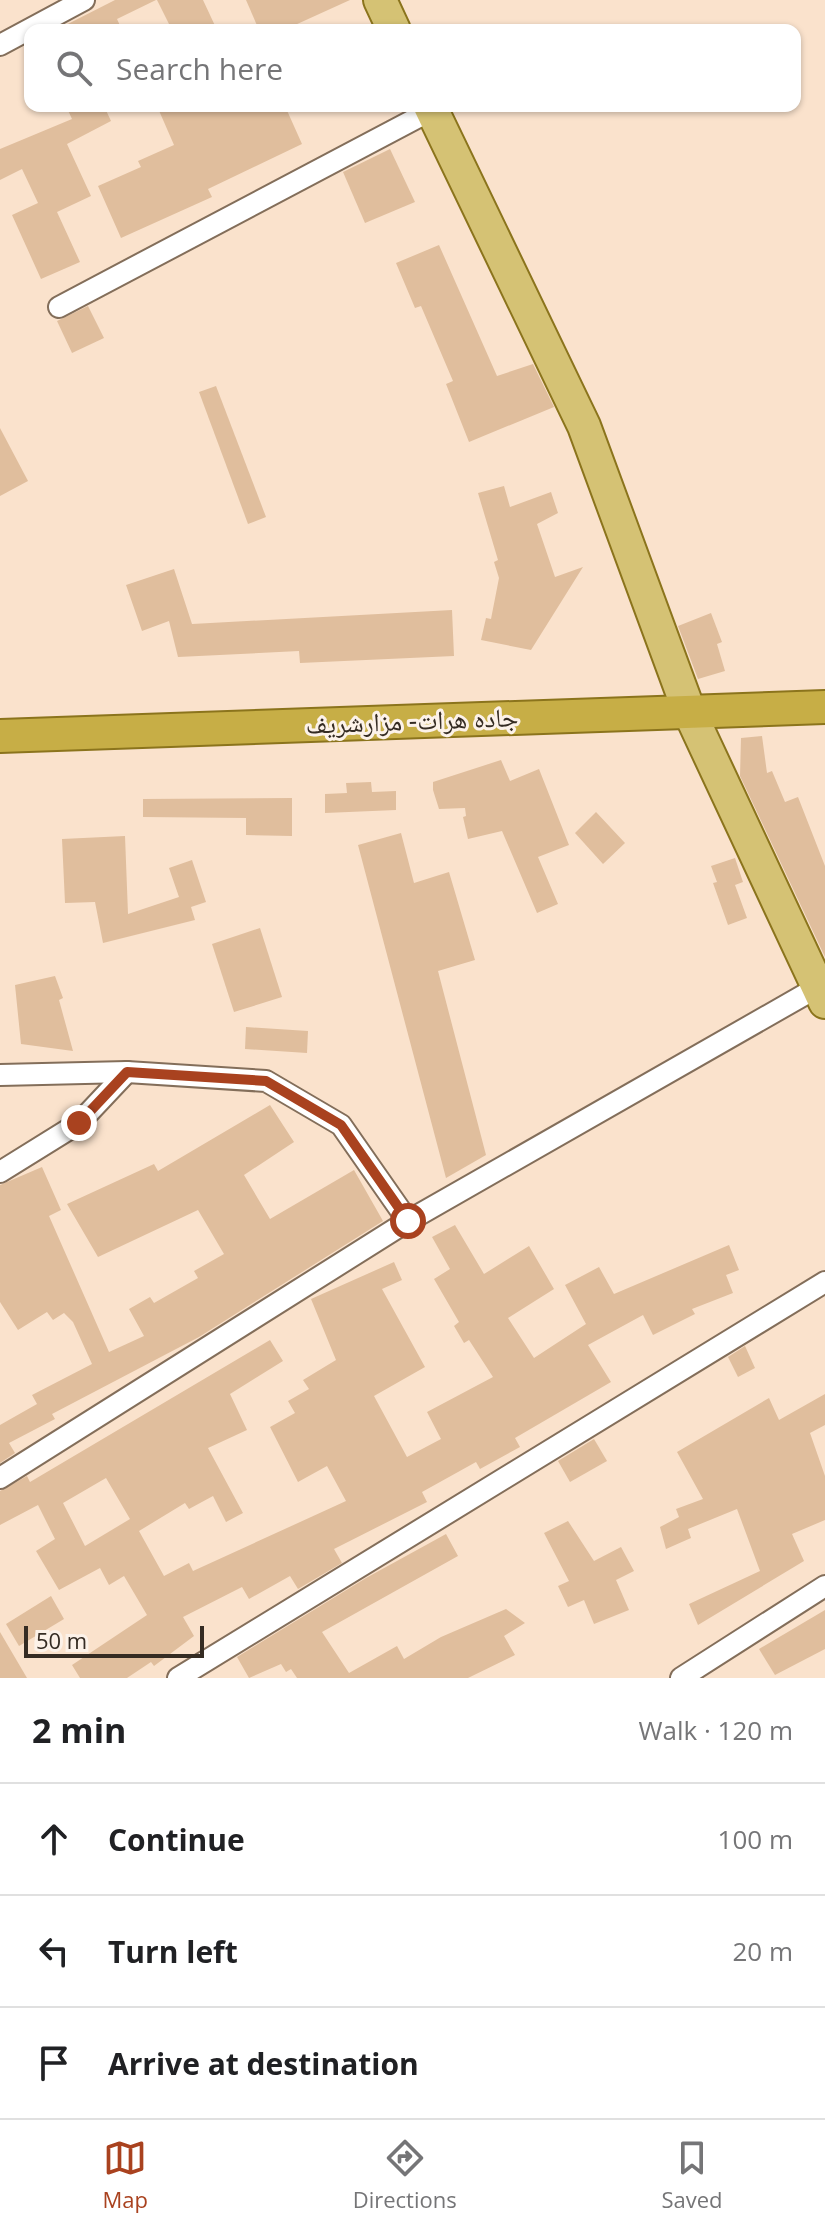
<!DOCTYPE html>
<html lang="en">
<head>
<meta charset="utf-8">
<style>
	:root { --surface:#fff; --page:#f2f2f2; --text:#202124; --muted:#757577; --line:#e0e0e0; --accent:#a9421f }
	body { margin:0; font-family:"Open Sans","Noto Naskh Arabic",sans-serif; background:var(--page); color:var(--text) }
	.scale { position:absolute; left:24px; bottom:20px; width:180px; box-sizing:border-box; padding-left:8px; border:4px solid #352c23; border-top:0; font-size:22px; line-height:28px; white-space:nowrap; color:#352c23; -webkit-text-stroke:6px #fcf2e9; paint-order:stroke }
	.stop { position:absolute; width:24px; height:24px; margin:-18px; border:6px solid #a9421f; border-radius:50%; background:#fff }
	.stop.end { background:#a9421f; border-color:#fff; box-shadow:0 2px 8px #0008 }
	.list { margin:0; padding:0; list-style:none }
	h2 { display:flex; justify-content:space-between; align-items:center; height:104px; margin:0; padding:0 32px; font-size:34px }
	h2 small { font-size:26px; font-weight:400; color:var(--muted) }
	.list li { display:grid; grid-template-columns:52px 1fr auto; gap:24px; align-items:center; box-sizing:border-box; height:112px; padding:0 32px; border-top:2px solid var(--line) }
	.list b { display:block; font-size:30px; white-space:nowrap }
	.list em { font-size:26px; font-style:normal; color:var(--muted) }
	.icon { flex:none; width:44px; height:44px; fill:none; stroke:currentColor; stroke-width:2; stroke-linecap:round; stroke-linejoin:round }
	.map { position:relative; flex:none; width:825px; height:1678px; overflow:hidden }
	.search { position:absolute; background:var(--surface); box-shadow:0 2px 6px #0004; left:24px; right:24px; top:24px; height:88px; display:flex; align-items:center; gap:20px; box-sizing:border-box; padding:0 28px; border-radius:16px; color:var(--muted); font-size:30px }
	.sheet { height:440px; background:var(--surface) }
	nav { display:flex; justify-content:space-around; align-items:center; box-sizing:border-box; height:112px; border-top:2px solid var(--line); background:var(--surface); font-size:22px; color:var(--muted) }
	nav a { display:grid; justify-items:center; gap:4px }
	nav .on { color:var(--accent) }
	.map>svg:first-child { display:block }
</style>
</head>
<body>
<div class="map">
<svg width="825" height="1678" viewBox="0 0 825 1678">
	<rect width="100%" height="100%" fill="#fae2cc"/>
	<g fill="#e0be9d" fill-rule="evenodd">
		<polygon points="115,0 156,0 117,19 122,30 56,30"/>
		<polygon points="157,0 203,0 217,30 172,30"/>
		<polygon points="246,0 350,0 284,30 259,30"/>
		<polygon points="66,106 104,106 111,121 67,144 91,196 57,212 80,262 41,279 12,215 38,203 22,169 0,180 0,149 72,119"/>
		<polygon points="157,106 285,106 302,144 208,189 212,197 121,238 98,186 141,167 138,161 174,145"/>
		<polygon points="390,149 415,202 365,223 343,172"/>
		<polygon points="439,245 497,376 533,364 554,407 469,442 446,384 453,381 421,306 415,308 396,263"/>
		<polygon points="88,306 104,338 72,353 57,321"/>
		<polygon points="216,386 266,517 248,524 199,392"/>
		<polygon points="0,428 28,481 0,496"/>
		<polygon points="504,486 510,507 551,492 558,513 537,524 555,577 583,567 531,650 481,640 486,618 491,619 499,578 494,562 498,560 478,493"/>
		<polygon points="174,569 192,624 452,610 454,656 300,663 299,651 178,657 169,621 142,631 126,585"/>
		<polygon points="711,613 722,642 717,644 725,671 698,679 678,626"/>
		<polygon points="762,736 767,773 772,771 785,802 798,797 825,866 825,957 740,776 741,738"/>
		<polygon points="501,760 510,781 539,769 569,845 538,857 558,904 537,913 502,831 468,839 463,817 466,816 465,808 439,809 433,790 433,782"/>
		<polygon points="371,782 372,792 396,791 396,810 325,813 325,794 347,793 346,783"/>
		<polygon points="292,798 292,836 246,835 246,818 143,817 143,799"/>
		<polygon points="596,812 625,843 603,864 575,833"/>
		<polygon points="401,833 414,883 449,872 475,960 438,971 486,1155 446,1178 358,845"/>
		<polygon points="125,836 128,914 179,897 169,868 192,860 206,902 191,907 195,920 103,943 95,902 65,903 62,839"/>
		<polygon points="735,858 743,882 735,885 747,918 728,925 713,883 717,882 711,866"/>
		<polygon points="260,928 282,997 234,1012 212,944"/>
		<polygon points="55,976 63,998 59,1000 73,1051 21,1044 15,985"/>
		<polygon points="246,1027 308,1031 307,1053 245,1049"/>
		<polygon points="270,1105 294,1142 244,1175 270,1219 354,1170 383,1221 199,1337 52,1414 55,1419 9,1443 15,1453 0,1463 0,1425 37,1404 32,1395 92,1364 73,1322 64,1313 53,1320 47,1312 18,1330 0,1302 0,1185 42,1167 61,1210 49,1216 109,1352 144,1336 129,1309 150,1297 154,1303 198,1278 194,1271 224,1254 198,1210 98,1257 67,1204 154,1164 158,1171"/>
		<path d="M455,1225L484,1274L529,1246L554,1289L508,1318L534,1358L586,1324L565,1285L599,1267L614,1294L729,1245L739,1270L726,1275L733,1293L692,1309L695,1314L653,1335L643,1315L588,1345L611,1382L515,1438L520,1447L480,1469L476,1462L422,1492L427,1502L334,1549L342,1563L298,1589L290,1576L249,1599L242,1587L183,1617L194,1636L154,1666L151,1662L127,1678H80L72,1665L147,1615L124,1576L109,1585L100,1568L59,1590L36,1551L55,1539L38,1505L0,1525V1491L27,1476L30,1482L270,1340L283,1361L230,1394L247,1430L208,1448L243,1513L226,1522L213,1496L189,1509L185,1503L139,1531L164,1576L189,1563L193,1571L346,1501L327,1466L298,1482L270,1427L295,1413L288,1401L309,1389L303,1380L336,1360L311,1299L394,1262L402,1280L382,1289L425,1367L374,1396L407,1457L441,1439L427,1412L493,1377L469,1340L464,1343L454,1326L459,1322L434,1279L450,1269L432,1237ZM106,1478L130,1519L85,1546L63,1503Z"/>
		<polygon points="745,1346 755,1368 738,1377 728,1357"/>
		<polygon points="825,1394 825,1425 810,1433 825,1476 825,1520 792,1534 804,1561 698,1625 689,1604 760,1571 737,1509 688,1529 691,1538 666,1549 660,1527 679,1517 676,1509 703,1499 677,1452 769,1398 779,1420"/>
		<polygon points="594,1439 607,1461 570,1482 558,1461"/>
		<polygon points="568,1521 594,1561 621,1547 634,1571 616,1580 629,1610 594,1624 584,1600 568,1607 558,1586 569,1581 544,1533"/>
		<polygon points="446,1534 458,1556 322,1632 349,1673 397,1646 404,1659 441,1637 506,1609 525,1623 504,1636 515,1655 468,1678 297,1678 291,1669 286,1672 281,1664 249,1678 237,1657 366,1578"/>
		<polygon points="51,1596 64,1619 19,1646 6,1624"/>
		<polygon points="825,1610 825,1649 775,1675 759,1649"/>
		<polygon points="0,1632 27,1678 0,1678"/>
	</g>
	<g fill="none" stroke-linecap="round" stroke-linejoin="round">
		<defs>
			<g id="minor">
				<polyline points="0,45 84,0"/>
				<polyline points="59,307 432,110"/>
				<polyline points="0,1075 127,1072 266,1081 341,1125 408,1221"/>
				<polyline points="0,1172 79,1123 127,1072"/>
				<polyline points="0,1478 408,1221 818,987"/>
				<polyline points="178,1678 825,1282"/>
				<polyline points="681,1678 825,1586"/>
			</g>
			<g id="primary">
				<polyline points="380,0 394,30"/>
				<polyline points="430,106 584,426 689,711 825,1002"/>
			</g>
			<polyline id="trunk" points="0,736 825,707"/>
		</defs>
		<use href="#minor" stroke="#836e5a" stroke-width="24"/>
		<use href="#primary" stroke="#8b741c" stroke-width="36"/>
		<use href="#trunk" stroke="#8b741c" stroke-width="36"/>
		<use href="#minor" stroke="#fff" stroke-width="20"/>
		<use href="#primary" stroke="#d5c274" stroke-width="32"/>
		<use href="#trunk" stroke="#c7ae46" stroke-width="32"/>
	</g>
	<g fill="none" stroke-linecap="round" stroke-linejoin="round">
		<polyline stroke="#a9421f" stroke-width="10" points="79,1123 127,1072 266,1081 341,1125 408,1221"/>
	</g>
	<g text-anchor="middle" stroke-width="6" stroke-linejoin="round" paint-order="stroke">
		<g font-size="26" fill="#352c23" stroke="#fcf2e9">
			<text transform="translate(412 721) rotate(-2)" y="9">جاده هرات- مزارشریف</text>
		</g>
	</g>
</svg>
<div class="scale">50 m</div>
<div class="stop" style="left:408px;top:1221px"></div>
<div class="stop end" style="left:79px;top:1123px"></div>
<div class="search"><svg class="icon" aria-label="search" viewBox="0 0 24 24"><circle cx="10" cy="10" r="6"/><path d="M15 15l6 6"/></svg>Search here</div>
</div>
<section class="sheet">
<h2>2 min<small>Walk · 120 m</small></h2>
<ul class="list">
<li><svg class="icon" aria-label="ahead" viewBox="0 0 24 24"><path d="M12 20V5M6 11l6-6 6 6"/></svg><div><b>Continue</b></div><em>100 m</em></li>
<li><svg class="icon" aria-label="left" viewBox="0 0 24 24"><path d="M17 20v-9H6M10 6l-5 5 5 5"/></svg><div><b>Turn left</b></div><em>20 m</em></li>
<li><svg class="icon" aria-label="arrive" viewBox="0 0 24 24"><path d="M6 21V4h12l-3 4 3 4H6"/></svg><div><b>Arrive at destination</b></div></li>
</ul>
</section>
<nav>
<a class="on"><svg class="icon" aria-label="map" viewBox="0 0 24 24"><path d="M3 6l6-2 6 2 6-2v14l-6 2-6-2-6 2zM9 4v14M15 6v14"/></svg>Map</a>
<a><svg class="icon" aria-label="directions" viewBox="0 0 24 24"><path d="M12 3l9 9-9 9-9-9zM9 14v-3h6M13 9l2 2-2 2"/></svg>Directions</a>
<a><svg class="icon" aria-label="saved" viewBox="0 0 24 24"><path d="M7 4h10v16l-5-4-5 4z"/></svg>Saved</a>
</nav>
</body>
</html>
